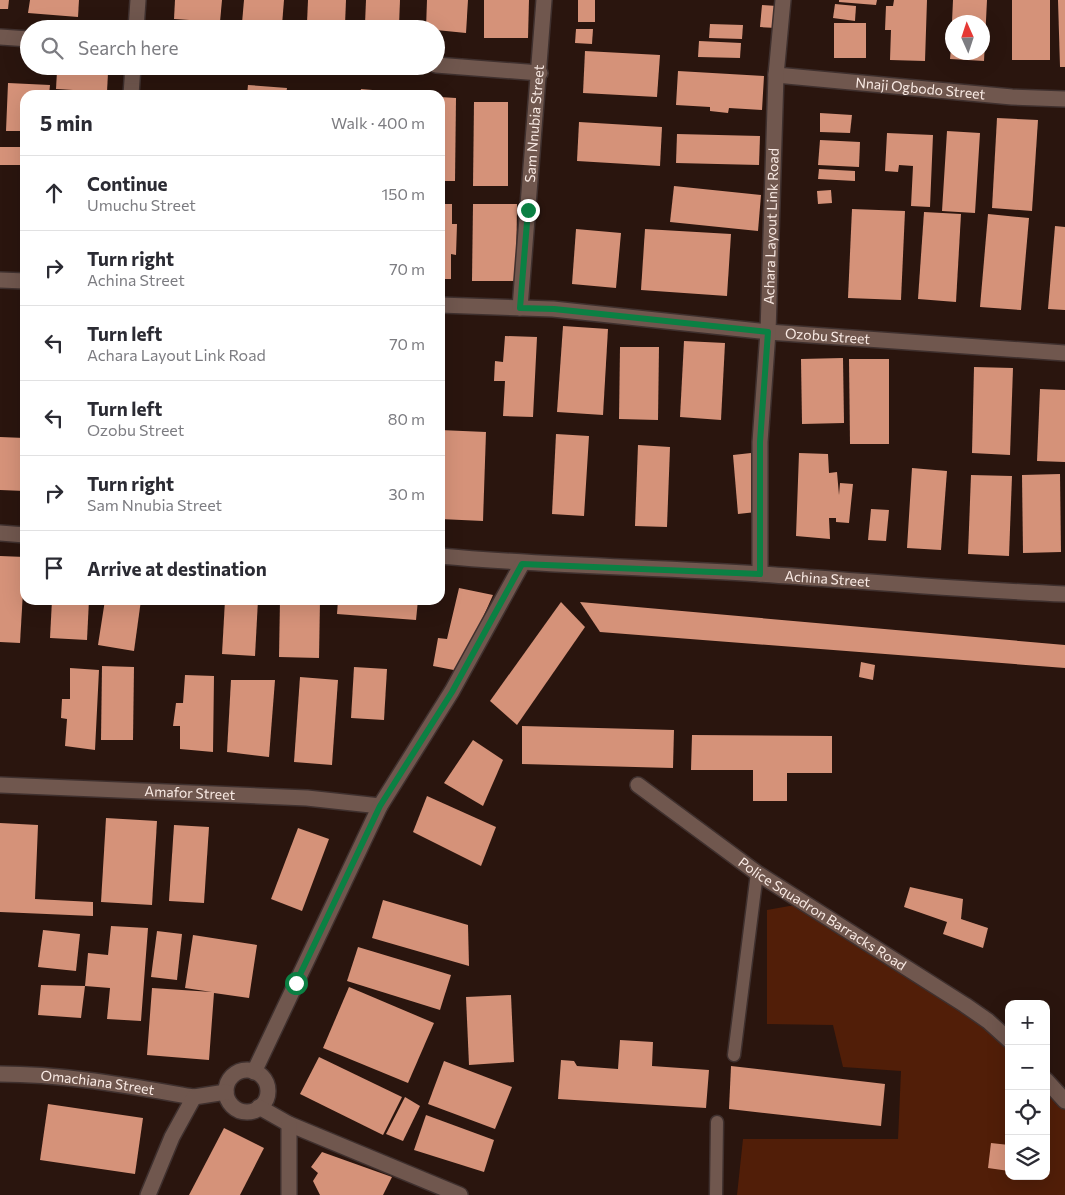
<!DOCTYPE html>
<html lang="en">
<head>
<meta charset="utf-8">
<style>
	:root { --surface:#fff; --page:#f2f2f3; --text:#2b2b33; --muted:#7c7c81; --line:#e1e1e2 }
	body { margin:0; font-family:Commissioner,sans-serif; background:var(--page); color:var(--text) }
	.controls { position:absolute; right:15px; bottom:15px; display:grid; overflow:hidden; border-radius:10px; box-shadow:0 5px 20px #0002 }
	.controls button { width:45px; height:45px; display:grid; place-items:center; padding:0; border:0; border-bottom:1px solid var(--line); background:var(--surface); color:var(--text); font:25px sans-serif }
	.compass { position:absolute; left:945px; top:15px; width:45px; height:45px; border-radius:50%; background:var(--surface); box-shadow:0 5px 20px #0002; rotate:357deg }
	.stop { position:absolute; width:15px; height:15px; margin:-11px; border:4px solid #0b8043; border-radius:50%; background:#fff }
	.stop.end { background:#0b8043; border-color:#fff; box-shadow:0 1px 5px #0008 }
	.list { margin:0; padding:0; list-style:none }
	h2 { display:flex; justify-content:space-between; align-items:center; height:65px; margin:0; padding:0 20px; font-size:21px }
	h2 small { font-size:16px; font-weight:400; color:var(--muted) }
	.list li { display:grid; grid-template-columns:32px 1fr auto; gap:15px; align-items:center; box-sizing:border-box; height:75px; padding:0 20px; border-top:1px solid var(--line) }
	.list b { display:block; font-size:19px; white-space:nowrap }
	.list p { margin:0; font-size:16px; white-space:nowrap; color:var(--muted) }
	.list em { font-size:16px; font-style:normal; color:var(--muted) }
	.icon { flex:none; width:28px; height:28px; fill:none; stroke:currentColor; stroke-width:2; stroke-linecap:round; stroke-linejoin:round }
	.map { position:relative; flex:none; width:1065px; height:1195px; overflow:hidden }
	.search { position:absolute; background:var(--surface); box-shadow:0 5px 20px #0002; left:20px; top:20px; width:425px; height:55px; display:flex; align-items:center; gap:12px; box-sizing:border-box; padding:0 18px; border-radius:28px; color:var(--muted); font-size:19px }
	.panel { position:absolute; background:var(--surface); box-shadow:0 5px 20px #0002; left:20px; top:90px; width:425px; height:515px; border-radius:15px }
	.map>svg:first-child { display:block }
</style>
</head>
<body>
<div class="map">
<svg width="1065" height="1195" viewBox="0 0 1065 1195">
	<rect width="100%" height="100%" fill="#2a150e"/>
	<polygon fill="#511e08" points="795,905 992,1031 1009,1048 1009,1176 1046,1176 1046,1087 1065,1108 1065,1195 737,1195 743,1139 898,1139 901,1071 843,1067 833,1025 767,1024 767,910"/>
	<g fill="#d59279">
		<polygon points="0,0 9,0 8,9 0,9"/>
		<polygon points="30,0 79,0 78,17 28,13"/>
		<polygon points="175,0 222,0 220,22 174,19"/>
		<polygon points="244,0 284,0 282,25 242,23"/>
		<polygon points="308,0 346,0 345,25 307,23"/>
		<polygon points="366,0 400,0 399,26 365,24"/>
		<polygon points="427,0 468,0 466,33 426,29"/>
		<polygon points="484,0 529,0 528,38 484,38"/>
		<rect x="578" y="0" width="17" height="22"/>
		<polygon points="839,0 877,0 876,5 839,2"/>
		<polygon points="894,0 927,0 925,61 890,60 891,30 885,30 886,6 893,6"/>
		<polygon points="953,0 987,0 984,61 950,59 951,48 952,52 982,52 982,22 952,22"/>
		<rect x="1012" y="0" width="38" height="60"/>
		<polygon points="1058,0 1065,0 1065,67 1060,67"/>
		<polygon points="835,4 856,6 855,21 833,18"/>
		<polygon points="762,5 777,6 776,28 760,27"/>
		<rect x="834" y="23" width="32" height="35"/>
		<polygon points="710,24 743,25 742,39 709,38"/>
		<polygon points="576,29 593,29 592,44 575,43"/>
		<polygon points="699,41 741,43 740,58 698,57"/>
		<polygon points="585,51 660,55 657,97 583,93"/>
		<polygon points="57,71 108,73 107,92 56,89"/>
		<polygon points="678,71 764,76 762,110 729,108 728,113 710,111 710,107 676,105"/>
		<polygon points="8,83 50,85 49,95 25,95 25,131 6,131"/>
		<polygon points="248,85 287,88 286,95 247,95"/>
		<polygon points="361,89 407,93 407,95 360,95"/>
		<polygon points="183,91 217,93 217,95 183,95"/>
		<polygon points="440,97 456,98 455,181 440,181"/>
		<polygon points="474,102 508,102 508,186 473,186"/>
		<polygon points="820,113 852,115 850,133 820,132"/>
		<polygon points="997,118 1038,120 1032,211 992,208"/>
		<polygon points="579,122 662,127 660,166 577,161"/>
		<polygon points="947,131 980,133 975,213 942,211"/>
		<polygon points="887,133 933,135 930,207 911,206 913,166 899,165 898,172 885,171"/>
		<polygon points="677,134 760,136 759,165 676,163"/>
		<polygon points="820,140 860,142 859,167 818,165"/>
		<rect x="0" y="147" width="25" height="18"/>
		<polygon points="819,169 855,171 855,181 818,179"/>
		<polygon points="674,186 761,195 758,231 670,222"/>
		<polygon points="831,190 832,203 818,204 817,191"/>
		<polygon points="440,204 452,204 452,224 457,224 456,255 451,254 451,279 440,279"/>
		<polygon points="473,204 517,204 516,281 472,281"/>
		<polygon points="852,209 905,211 901,300 848,298"/>
		<polygon points="924,212 961,214 956,302 918,299"/>
		<polygon points="988,214 1029,218 1021,310 980,307"/>
		<polygon points="1055,226 1065,227 1065,310 1048,309"/>
		<polygon points="576,229 621,233 616,288 572,284"/>
		<polygon points="645,229 731,234 727,296 641,290"/>
		<polygon points="563,326 608,329 603,415 557,412"/>
		<polygon points="505,336 537,337 533,417 503,416 505,381 494,381 495,361 503,362"/>
		<polygon points="684,341 725,343 721,420 680,417"/>
		<polygon points="620,347 659,347 658,420 619,419"/>
		<polygon points="843,358 844,423 802,424 801,359"/>
		<polygon points="849,359 889,359 889,444 850,444"/>
		<polygon points="974,367 1013,368 1010,455 972,453"/>
		<polygon points="1040,389 1065,390 1065,462 1037,461"/>
		<polygon points="440,430 486,432 483,521 440,519"/>
		<polygon points="556,434 589,436 584,516 552,514"/>
		<polygon points="0,437 25,438 25,491 0,490"/>
		<polygon points="638,445 670,447 667,527 635,526"/>
		<polygon points="751,453 756,512 738,514 733,455"/>
		<polygon points="799,453 828,454 829,473 837,472 839,495 840,483 853,484 849,523 836,522 836,518 829,518 830,539 796,536"/>
		<polygon points="912,468 947,471 941,550 907,548"/>
		<polygon points="1060,474 1061,552 1023,553 1022,475"/>
		<polygon points="971,475 1012,476 1009,556 968,554"/>
		<polygon points="871,509 889,510 886,541 868,540"/>
		<polygon points="0,556 25,557 20,643 0,642"/>
		<polygon points="459,588 493,595 459,671 433,666 438,638 447,639"/>
		<polygon points="52,600 89,600 87,640 50,638"/>
		<polygon points="105,600 141,600 134,651 98,645"/>
		<polygon points="225,600 258,600 255,656 222,654"/>
		<polygon points="280,600 320,600 319,658 279,657"/>
		<polygon points="338,600 418,600 416,620 337,614"/>
		<polygon points="561,602 585,627 517,725 490,701"/>
		<polygon points="580,602 1065,645 1065,668 600,632"/>
		<polygon points="861,662 875,665 873,680 859,677"/>
		<polygon points="102,666 134,667 133,740 101,740"/>
		<polygon points="354,667 387,669 384,720 351,718"/>
		<polygon points="70,668 99,670 95,750 65,746 67,719 61,718 62,699 70,699"/>
		<polygon points="185,675 214,676 213,752 180,749 180,726 173,726 176,703 183,703"/>
		<polygon points="300,677 338,680 332,765 294,762"/>
		<polygon points="231,680 275,680 269,757 227,752"/>
		<polygon points="522,726 674,730 673,768 522,764"/>
		<polygon points="692,735 832,736 832,773 787,773 787,801 753,801 753,770 691,770"/>
		<polygon points="473,740 503,760 483,806 444,783"/>
		<polygon points="427,796 496,827 481,866 413,832"/>
		<polygon points="106,818 157,821 152,905 101,902"/>
		<polygon points="0,823 38,825 35,899 93,902 93,916 0,912"/>
		<polygon points="174,825 209,827 204,903 169,901"/>
		<polygon points="298,828 329,839 302,911 271,899"/>
		<polygon points="910,887 963,899 961,919 988,928 983,948 943,934 947,922 904,907"/>
		<polygon points="383,900 468,925 469,966 372,938"/>
		<polygon points="111,926 148,928 141,1021 107,1019 110,988 85,986 88,953 108,955"/>
		<polygon points="43,930 80,934 76,971 38,967"/>
		<polygon points="157,931 182,934 177,980 151,977"/>
		<polygon points="193,935 257,945 249,998 214,993 209,1060 147,1055 152,988 212,992 185,988"/>
		<polygon points="358,947 451,975 440,1010 347,981"/>
		<polygon points="41,985 85,986 81,1018 38,1015"/>
		<polygon points="349,987 434,1023 408,1083 323,1048"/>
		<polygon points="511,995 514,1062 469,1065 466,997"/>
		<polygon points="620,1040 653,1042 652,1066 709,1070 706,1108 558,1099 561,1060 574,1061 577,1066 618,1069"/>
		<polygon points="319,1057 402,1097 383,1135 300,1094"/>
		<polygon points="444,1061 512,1087 495,1129 428,1104"/>
		<polygon points="731,1066 885,1084 881,1126 729,1109"/>
		<polygon points="405,1097 420,1106 403,1141 386,1134"/>
		<polygon points="48,1104 143,1118 135,1174 40,1160"/>
		<polygon points="426,1115 494,1140 484,1172 414,1150"/>
		<polygon points="224,1128 264,1148 240,1195 189,1195"/>
		<polygon points="991,1143 1009,1145 1009,1171 988,1168"/>
		<polygon points="322,1152 392,1177 383,1195 320,1195 313,1181 318,1173 311,1167"/>
	</g>
	<g fill="none" stroke-linecap="round" stroke-linejoin="round">
		<defs>
			<g id="service">
				<polyline points="734,1055 757,873"/>
				<polyline points="716,1195 717,1122"/>
			</g>
			<g id="minor">
				<polyline points="136,29 138,0"/>
				<polyline points="0,37 29,39"/>
				<polyline points="436,65 540,73"/>
				<path id="s1" d="M776,75L1012,97L1065,99"/>
				<polyline points="131,95 133,66"/>
				<polyline points="0,280 25,281"/>
				<path id="s2" d="M440,305L553,309L768,332L1065,353"/>
				<path id="s3" d="M520,308L544,0"/>
				<polyline points="0,533 25,535"/>
				<path id="s4" d="M440,556C547,566 653,567 760,574C862,581 963,590 1065,594"/>
				<path id="s5" d="M760,574V442L768,332L776,75L783,0"/>
				<path id="s6" d="M0,785L307,798L380,806"/>
				<path id="s7" d="M638,785L757,873L965,1005L988,1021L1009,1040"/>
				<circle cx="247" cy="1091" r="21"/>
				<polyline points="254,1072 380,806 452,691 522,564"/>
				<path id="s8" d="M0,1074C66,1074 129,1086 194,1097"/>
				<polyline points="1046,1080 1065,1101"/>
				<polyline points="259,1107 289,1124 460,1195"/>
				<polyline points="148,1195 172,1137 194,1097 226,1092"/>
				<polyline points="289,1195 289,1124"/>
			</g>
		</defs>
		<use href="#service" stroke="#3f302e" stroke-width="15"/>
		<use href="#minor" stroke="#3f302e" stroke-width="18"/>
		<use href="#service" stroke="#70574e" stroke-width="12"/>
		<use href="#minor" stroke="#70574e" stroke-width="15"/>
	</g>
	<g fill="none" stroke-linecap="round" stroke-linejoin="round">
		<polyline stroke="#0b8043" stroke-width="6" points="296,983 380,806 452,692 522,564 760,574 760,442 768,332 554,309 520,308 528,210"/>
	</g>
	<g text-anchor="middle" stroke-width="5" stroke-linejoin="round" paint-order="stroke">
		<g font-size="14" fill="#f9eae4" stroke="#200c06">
			<text dy="5" stroke="none"><textPath href="#s1" startOffset="145">Nnaji Ogbodo Street</textPath></text>
			<text dy="5" stroke="none"><textPath href="#s3" startOffset="185">Sam Nnubia Street</textPath></text>
			<text dy="5" stroke="none"><textPath href="#s5" startOffset="348">Achara Layout Link Road</textPath></text>
			<text dy="5" stroke="none"><textPath href="#s2" startOffset="389">Ozobu Street</textPath></text>
			<text dy="5" stroke="none"><textPath href="#s4" startOffset="388">Achina Street</textPath></text>
			<text dy="5" stroke="none"><textPath href="#s6" startOffset="190">Amafor Street</textPath></text>
			<text dy="5" stroke="none"><textPath href="#s7" startOffset="225">Police Squadron Barracks Road</textPath></text>
			<text dy="5" stroke="none"><textPath href="#s8" startOffset="98">Omachiana Street</textPath></text>
		</g>
	</g>
</svg>
<div class="controls">
<button>+</button>
<button>−</button>
<button><svg class="icon" aria-label="locate" viewBox="0 0 24 24"><circle cx="12" cy="12" r="6"/><path d="M12 2v4M12 18v4M2 12h4M18 12h4"/></svg></button>
<button><svg class="icon" aria-label="layers" viewBox="0 0 24 24"><path d="M12 4l9 5-9 5-9-5zM3 14l9 5 9-5"/></svg></button>
</div>
<svg class="compass" viewBox="-18 -18 36 36"><path d="M0-13l5 13h-10z" fill="#e53935"/><path d="M0 13l5-13h-10z" fill="#7c7c81"/></svg>
<div class="stop" style="left:296px;top:983px"></div>
<div class="stop end" style="left:528px;top:210px"></div>
<div class="search"><svg class="icon" aria-label="search" viewBox="0 0 24 24"><circle cx="10" cy="10" r="6"/><path d="M15 15l6 6"/></svg>Search here</div>
<section class="panel">
<h2>5 min<small>Walk · 400 m</small></h2>
<ul class="list">
<li><svg class="icon" aria-label="ahead" viewBox="0 0 24 24"><path d="M12 20V5M6 11l6-6 6 6"/></svg><div><b>Continue</b><p>Umuchu Street</p></div><em>150 m</em></li>
<li><svg class="icon" aria-label="right" viewBox="0 0 24 24"><path d="M7 20v-9h11M14 6l5 5-5 5"/></svg><div><b>Turn right</b><p>Achina Street</p></div><em>70 m</em></li>
<li><svg class="icon" aria-label="left" viewBox="0 0 24 24"><path d="M17 20v-9H6M10 6l-5 5 5 5"/></svg><div><b>Turn left</b><p>Achara Layout Link Road</p></div><em>70 m</em></li>
<li><svg class="icon" aria-label="left" viewBox="0 0 24 24"><path d="M17 20v-9H6M10 6l-5 5 5 5"/></svg><div><b>Turn left</b><p>Ozobu Street</p></div><em>80 m</em></li>
<li><svg class="icon" aria-label="right" viewBox="0 0 24 24"><path d="M7 20v-9h11M14 6l5 5-5 5"/></svg><div><b>Turn right</b><p>Sam Nnubia Street</p></div><em>30 m</em></li>
<li><svg class="icon" aria-label="arrive" viewBox="0 0 24 24"><path d="M6 21V4h12l-3 4 3 4H6"/></svg><div><b>Arrive at destination</b></div></li>
</ul>
</section>
</div>
</body>
</html>
